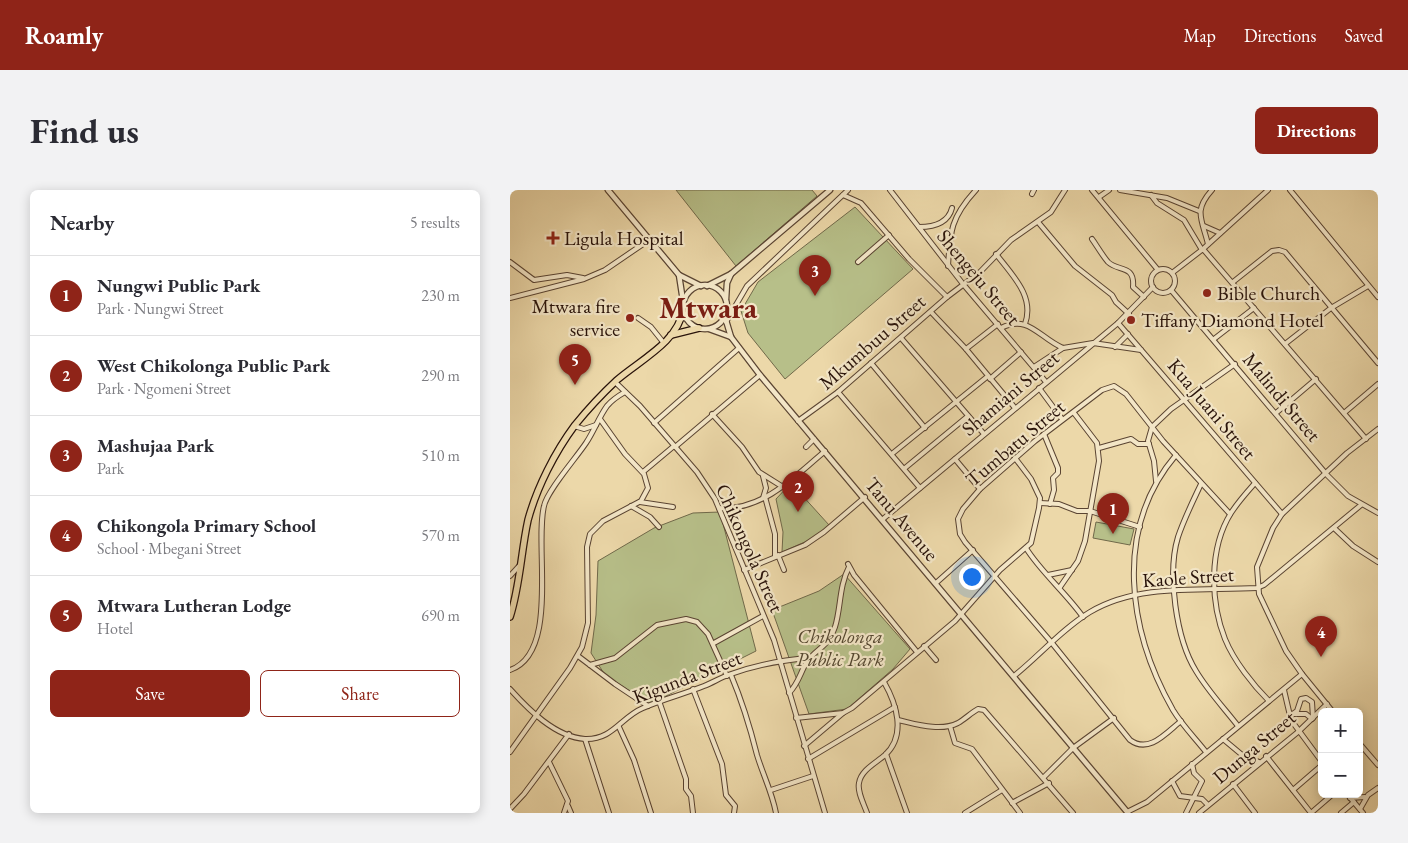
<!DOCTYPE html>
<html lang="en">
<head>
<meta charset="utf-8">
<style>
	:root { --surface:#fff; --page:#f2f2f3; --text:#2b2b33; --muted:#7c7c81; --line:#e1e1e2; --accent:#8f2418 }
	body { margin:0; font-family:"EB Garamond",serif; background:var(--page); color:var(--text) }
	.controls { position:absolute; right:15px; bottom:15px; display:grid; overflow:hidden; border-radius:8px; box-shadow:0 2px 12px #0003 }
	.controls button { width:45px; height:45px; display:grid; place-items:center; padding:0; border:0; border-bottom:1px solid var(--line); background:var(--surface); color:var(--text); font:25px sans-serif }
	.you { position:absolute; left:461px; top:386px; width:18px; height:18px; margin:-12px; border:4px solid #fff; border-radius:50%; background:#1a73e8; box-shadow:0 0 0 8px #1a73e833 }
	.badge { display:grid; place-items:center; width:32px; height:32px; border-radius:50%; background:var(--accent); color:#fff; font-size:16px; font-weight:700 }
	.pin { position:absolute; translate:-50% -41px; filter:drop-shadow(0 1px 2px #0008) }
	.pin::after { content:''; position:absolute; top:26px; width:18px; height:15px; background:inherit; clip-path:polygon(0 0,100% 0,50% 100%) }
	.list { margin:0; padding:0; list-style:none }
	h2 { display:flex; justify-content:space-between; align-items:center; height:65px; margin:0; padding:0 20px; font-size:21px }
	h2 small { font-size:16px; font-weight:400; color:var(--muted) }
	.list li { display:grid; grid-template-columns:32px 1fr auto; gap:15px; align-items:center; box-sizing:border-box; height:80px; padding:0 20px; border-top:1px solid var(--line) }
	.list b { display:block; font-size:19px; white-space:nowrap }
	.list p { margin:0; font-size:16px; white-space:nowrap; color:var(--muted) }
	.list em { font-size:16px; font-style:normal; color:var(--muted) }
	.actions { display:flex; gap:10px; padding:15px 20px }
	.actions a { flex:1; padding:11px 0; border:1px solid var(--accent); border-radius:8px; text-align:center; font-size:18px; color:var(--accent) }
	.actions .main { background:var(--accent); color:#fff }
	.map { position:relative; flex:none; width:868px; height:623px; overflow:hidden; border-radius:8px }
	header { display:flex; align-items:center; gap:30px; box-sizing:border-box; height:70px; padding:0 25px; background:var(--accent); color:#fff }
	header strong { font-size:24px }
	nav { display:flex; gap:28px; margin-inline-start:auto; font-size:18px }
	.intro { display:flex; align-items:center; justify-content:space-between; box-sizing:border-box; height:120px; padding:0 30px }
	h1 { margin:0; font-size:35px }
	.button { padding:12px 22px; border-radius:8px; background:var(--accent); color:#fff; font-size:18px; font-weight:700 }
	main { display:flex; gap:30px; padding:0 30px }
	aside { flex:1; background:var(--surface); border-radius:8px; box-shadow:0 2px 12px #0003 }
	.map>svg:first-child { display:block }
</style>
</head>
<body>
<header>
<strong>Roamly</strong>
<nav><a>Map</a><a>Directions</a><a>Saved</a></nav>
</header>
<div class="intro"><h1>Find us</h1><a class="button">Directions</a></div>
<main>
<aside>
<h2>Nearby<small>5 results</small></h2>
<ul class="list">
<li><span class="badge">1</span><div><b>Nungwi Public Park</b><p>Park · Nungwi Street</p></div><em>230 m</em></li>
<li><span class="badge">2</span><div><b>West Chikolonga Public Park</b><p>Park · Ngomeni Street</p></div><em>290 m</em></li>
<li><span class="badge">3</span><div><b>Mashujaa Park</b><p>Park</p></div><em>510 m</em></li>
<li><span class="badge">4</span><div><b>Chikongola Primary School</b><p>School · Mbegani Street</p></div><em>570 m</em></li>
<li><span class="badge">5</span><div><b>Mtwara Lutheran Lodge</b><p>Hotel</p></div><em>690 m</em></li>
</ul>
<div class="actions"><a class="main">Save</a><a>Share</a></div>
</aside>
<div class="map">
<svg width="868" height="623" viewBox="0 0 868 623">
	<rect width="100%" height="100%" fill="#ecd8a9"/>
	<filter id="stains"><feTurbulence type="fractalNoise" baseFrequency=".004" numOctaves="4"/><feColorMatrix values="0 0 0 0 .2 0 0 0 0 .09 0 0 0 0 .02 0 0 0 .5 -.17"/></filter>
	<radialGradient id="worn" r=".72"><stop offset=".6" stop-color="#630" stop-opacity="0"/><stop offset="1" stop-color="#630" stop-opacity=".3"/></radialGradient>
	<g fill="#b7bf89" stroke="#70694a">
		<polygon points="166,0 302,0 307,6 226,76"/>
		<polygon points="345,17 403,79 275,189 238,143 231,121 248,92"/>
		<polygon points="281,293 319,335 304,348 272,362 273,342 266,309"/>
		<polygon points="210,322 246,461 140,514 95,485 81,463 86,425 88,371 144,338 183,323"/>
		<polygon points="586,332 624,339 620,355 583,348"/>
		<polygon points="334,384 400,459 383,479 337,519 299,524 262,420 309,401"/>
	</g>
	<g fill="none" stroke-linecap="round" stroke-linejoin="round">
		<defs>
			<g id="minor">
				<polyline points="380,0 453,94 536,192"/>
				<polyline points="582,0 648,80"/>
				<polyline points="610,0 657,8 689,21"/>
				<polyline points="780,0 868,107"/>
				<polyline points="522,4 524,0"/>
				<polyline points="333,5 351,13 399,69 437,107"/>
				<polyline points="641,5 647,13 674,30 692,60"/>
				<polyline points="589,7 599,0"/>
				<polyline points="528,32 565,76 602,105 606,112 619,124"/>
				<polyline points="694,36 710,43"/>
				<path d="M409,37C423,37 438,34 442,18"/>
				<path d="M582,49C587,56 592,65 598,72C608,82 625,74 623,97L634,107"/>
				<path d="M698,54C692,29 683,21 702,0"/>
				<polyline points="693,59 856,249"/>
				<path d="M486,64C502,85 525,106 515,134"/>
				<polyline points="0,72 24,90 57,85 73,88"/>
				<polyline points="348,72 379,45"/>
				<path d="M438,76C440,41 441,27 466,0"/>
				<circle cx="653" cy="91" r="12"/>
				<polyline points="662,83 693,59 758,0"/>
				<polyline points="723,92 762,61 769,60 775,62 868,173"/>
				<polyline points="661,100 817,285 838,306 868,323"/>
				<polyline points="0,108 74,89 95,80 139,50"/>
				<polyline points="421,122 456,159 505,218"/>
				<polyline points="128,128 141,137 153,152"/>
				<polyline points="216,132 237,96 338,0"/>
				<polyline points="608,133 772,324"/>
				<path d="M491,138C519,124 529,148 553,158L583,153L631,160"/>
				<polyline points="391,148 474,244"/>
				<polyline points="704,149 744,118"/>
				<polyline points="775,154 821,118 858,96"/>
				<polyline points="605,157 618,144"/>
				<polyline points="456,159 488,134"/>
				<polyline points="361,173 415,238"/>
				<polyline points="524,177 553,158"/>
				<polyline points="480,189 511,162"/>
				<polyline points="105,192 130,216 187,282 205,309 264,450 315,623"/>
				<polyline points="529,198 552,229"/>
				<polyline points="328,202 410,298"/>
				<polyline points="766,223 806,189"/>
				<polyline points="834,223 868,194"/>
				<polyline points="202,224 232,257 249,282 273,297"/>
				<polyline points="288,231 328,202 437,107 470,82 501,50 541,22 555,0"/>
				<polyline points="144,233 229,158"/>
				<polyline points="64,236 74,239 86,235"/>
				<polyline points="534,244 548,278 548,283 543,288 544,300 540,314"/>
				<polyline points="165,257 250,185"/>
				<polyline points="296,257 304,249"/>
				<polyline points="589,258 621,249 628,254 639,254"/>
				<polyline points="383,263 478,186"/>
				<path d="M666,265C603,339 618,441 663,520C672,535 685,548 696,562"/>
				<polyline points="445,269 470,299"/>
				<polyline points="395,278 458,226"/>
				<polyline points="133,282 164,256"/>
				<polyline points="646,291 644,271 638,251 642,237 661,219 725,174"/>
				<path d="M745,293C737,302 728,312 721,323C699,358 700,411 715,449C724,471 743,495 759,511"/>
				<path d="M691,294C683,311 674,329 668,347C657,383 666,449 686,481C698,501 714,518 728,536"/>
				<polyline points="255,307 265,344 265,367"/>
				<polyline points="253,308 256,298 253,286"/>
				<polyline points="130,312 163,317"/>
				<polyline points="530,313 549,314 567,321 580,321 630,337"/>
				<polyline points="121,316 140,327 149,337"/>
				<path d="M209,318C252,321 285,287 315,261"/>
				<polyline points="373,329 608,133 643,97"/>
				<polyline points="824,338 843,356 868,372"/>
				<path d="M516,358C530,381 556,403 573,427"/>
				<polyline points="268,365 274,380"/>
				<polyline points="338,374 344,385 407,462"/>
				<polyline points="234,380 295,355 314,342 355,307"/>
				<polyline points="538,385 562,380"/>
				<polyline points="0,386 10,375"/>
				<polyline points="426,393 463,360"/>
				<polyline points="550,397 568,371 575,351 589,271 587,253 564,223"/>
				<polyline points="204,453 253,426"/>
				<polyline points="414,456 426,470"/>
				<polyline points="68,466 105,494 138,516"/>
				<polyline points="80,475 105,468 147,435 176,429 187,432 198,444 217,486"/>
				<path d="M0,480C50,463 24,356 34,316C37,301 66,268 76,253C84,241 89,227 97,216C102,210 108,206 115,202"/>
				<path d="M221,485C232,511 240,537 247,565C253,585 262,602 266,623"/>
				<path d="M504,486C529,466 552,439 580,422C628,393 693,401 747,398L754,395L851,315"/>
				<path d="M0,499C18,519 45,547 75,549C103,550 111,527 133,518C153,509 174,504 194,496C202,493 210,488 218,485C245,475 272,470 300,468"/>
				<polyline points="183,499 212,574 216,605 225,616 224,623"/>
				<polyline points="774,500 781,530 812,572"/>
				<path d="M279,503C288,494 290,484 296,473C306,458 317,459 325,437C331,418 329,396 339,377"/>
				<polyline points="149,511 176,589 176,599 181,606 183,623"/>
				<polyline points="823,522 792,484 776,461 749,404 747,377 763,338 772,324 837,263 868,239"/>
				<polyline points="784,524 796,524 802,529"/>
				<polyline points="780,526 787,521 791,509 796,508 802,512 803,528"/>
				<polyline points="286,528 333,523 342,518 445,431 490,380 521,353 529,318 530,308 521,289 505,268"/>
				<path d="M388,530C406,534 430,542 448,533C455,529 461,523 468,519L474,520L563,623"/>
				<path d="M671,531C656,543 639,564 620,550L542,453L455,352L450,344L448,329L453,319L470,299L525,251L592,200L604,196L616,204L653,251L720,324"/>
				<polyline points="440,536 445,553 462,559 510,623"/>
				<polyline points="109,537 124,570 141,623"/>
				<polyline points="75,549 99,623"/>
				<polyline points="713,549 731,564 749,572"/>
				<polyline points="849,553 868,575"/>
				<polyline points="294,556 333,523"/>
				<polyline points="0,562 60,478 72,457 78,433 77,357 80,344 93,331 131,311 138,298 134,284 115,264 90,229"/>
				<polyline points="376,564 397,623"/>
				<polyline points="756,566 801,623"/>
				<polyline points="298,569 385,517"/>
				<polyline points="39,572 58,611 54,623"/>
				<polyline points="534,587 563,558 604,528"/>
				<polyline points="662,591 670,606 692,609 698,615"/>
				<polyline points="723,594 745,623"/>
				<polyline points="261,600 303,586"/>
				<polyline points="783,600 812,575"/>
				<polyline points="837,604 853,623"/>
				<polyline points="840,608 855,607"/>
				<polyline points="502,613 539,593"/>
				<polyline points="58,616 61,623"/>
				<polyline points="0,619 14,604 59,544"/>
				<polyline points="850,619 858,605 868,598"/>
				<polyline points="617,622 637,612 792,484"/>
				<path d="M357,623C354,614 347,602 349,593C351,580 366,573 375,565C397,545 386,513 374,492"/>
				<polyline points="455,623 492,600"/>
				<polyline points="676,623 692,591 684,583 682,574"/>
				<polyline points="689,623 788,542 817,514"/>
				<polyline points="801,623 823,604"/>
				<polyline points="831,623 844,612"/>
			</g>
			<g id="tertiary">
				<polyline points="98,0 169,85 191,96"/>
				<polyline points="169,85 173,111"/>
				<circle cx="195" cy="117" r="22"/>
				<polyline points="197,96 221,84 320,0"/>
				<polyline points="216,109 217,93 221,84"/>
				<polyline points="215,127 221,147 250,185 618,623"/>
				<polyline points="199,139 221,147"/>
			</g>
			<g id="trunk">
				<polyline points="161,145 189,138"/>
				<path d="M0,427C10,396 11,362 18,330C27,297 45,262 65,235C78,219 92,204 107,190C130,170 168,152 173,120"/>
			</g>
		</defs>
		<use href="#minor" stroke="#5a4432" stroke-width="6"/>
		<use href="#tertiary" stroke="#5a4432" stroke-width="7"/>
		<use href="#trunk" stroke="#29130a" stroke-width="8"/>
		<use href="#minor" stroke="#f3e6c7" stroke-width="4"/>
		<use href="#tertiary" stroke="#f3e6c7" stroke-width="4.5"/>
		<use href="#trunk" stroke="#ecd8a9" stroke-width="5.5"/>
	</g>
	<g fill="#8f2418" stroke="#f3e6c7" stroke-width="2">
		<path d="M40.5 40.5h5v5h5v5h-5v5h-5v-5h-5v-5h5z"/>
		<circle cx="697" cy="103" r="5"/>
		<circle cx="120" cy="128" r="5"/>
		<circle cx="621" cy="130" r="5"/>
	</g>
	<g text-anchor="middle" stroke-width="4.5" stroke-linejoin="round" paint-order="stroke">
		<g font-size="20" fill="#29130a" stroke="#f3e6c7" text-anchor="start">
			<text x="54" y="55">Ligula Hospital</text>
			<text x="707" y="110">Bible Church</text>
			<text x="110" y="123" text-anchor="end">Mtwara fire<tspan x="110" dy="23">service</tspan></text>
			<text x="631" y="137">Tiffany Diamond Hotel</text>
		</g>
		<g font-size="20" fill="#29130a" stroke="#f3e6c7">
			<text transform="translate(469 87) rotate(50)" y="7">Shengeju Street</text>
			<text transform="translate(362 152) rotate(-41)" y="7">Mkumbuu Street</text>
			<text transform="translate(500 203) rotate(-40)" y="7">Shamiani Street</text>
			<text transform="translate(772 207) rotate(50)" y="7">Malindi Street</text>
			<text transform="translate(702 219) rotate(50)" y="7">Kua Juani Street</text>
			<text transform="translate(505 253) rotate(-40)" y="7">Tumbatu Street</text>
			<text transform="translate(392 329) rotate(50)" y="7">Tanu Avenue</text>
			<text transform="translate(240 358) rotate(66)" y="7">Chikongola Street</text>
			<text transform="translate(678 387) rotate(-4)" y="7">Kaole Street</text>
			<text transform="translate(177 487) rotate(-21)" y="7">Kigunda Street</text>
			<text transform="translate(744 557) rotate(-40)" y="7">Dunga Street</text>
		</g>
		<g font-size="20" font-style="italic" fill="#544730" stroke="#f3e6c7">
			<text x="330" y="453">Chikolonga<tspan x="330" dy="23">Public Park</tspan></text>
		</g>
		<g font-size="30" font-weight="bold" fill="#7a1f14" stroke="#f3e6c7">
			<text x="198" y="128">Mtwara</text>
		</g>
	</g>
	<rect width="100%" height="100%" filter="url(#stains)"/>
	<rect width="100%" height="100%" fill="url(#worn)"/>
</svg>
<div class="controls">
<button>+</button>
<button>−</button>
</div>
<div class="you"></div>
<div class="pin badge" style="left:603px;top:344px">1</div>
<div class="pin badge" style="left:288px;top:322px">2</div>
<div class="pin badge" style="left:305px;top:106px">3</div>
<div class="pin badge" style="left:811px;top:467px">4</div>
<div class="pin badge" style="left:65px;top:195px">5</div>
</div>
</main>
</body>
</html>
